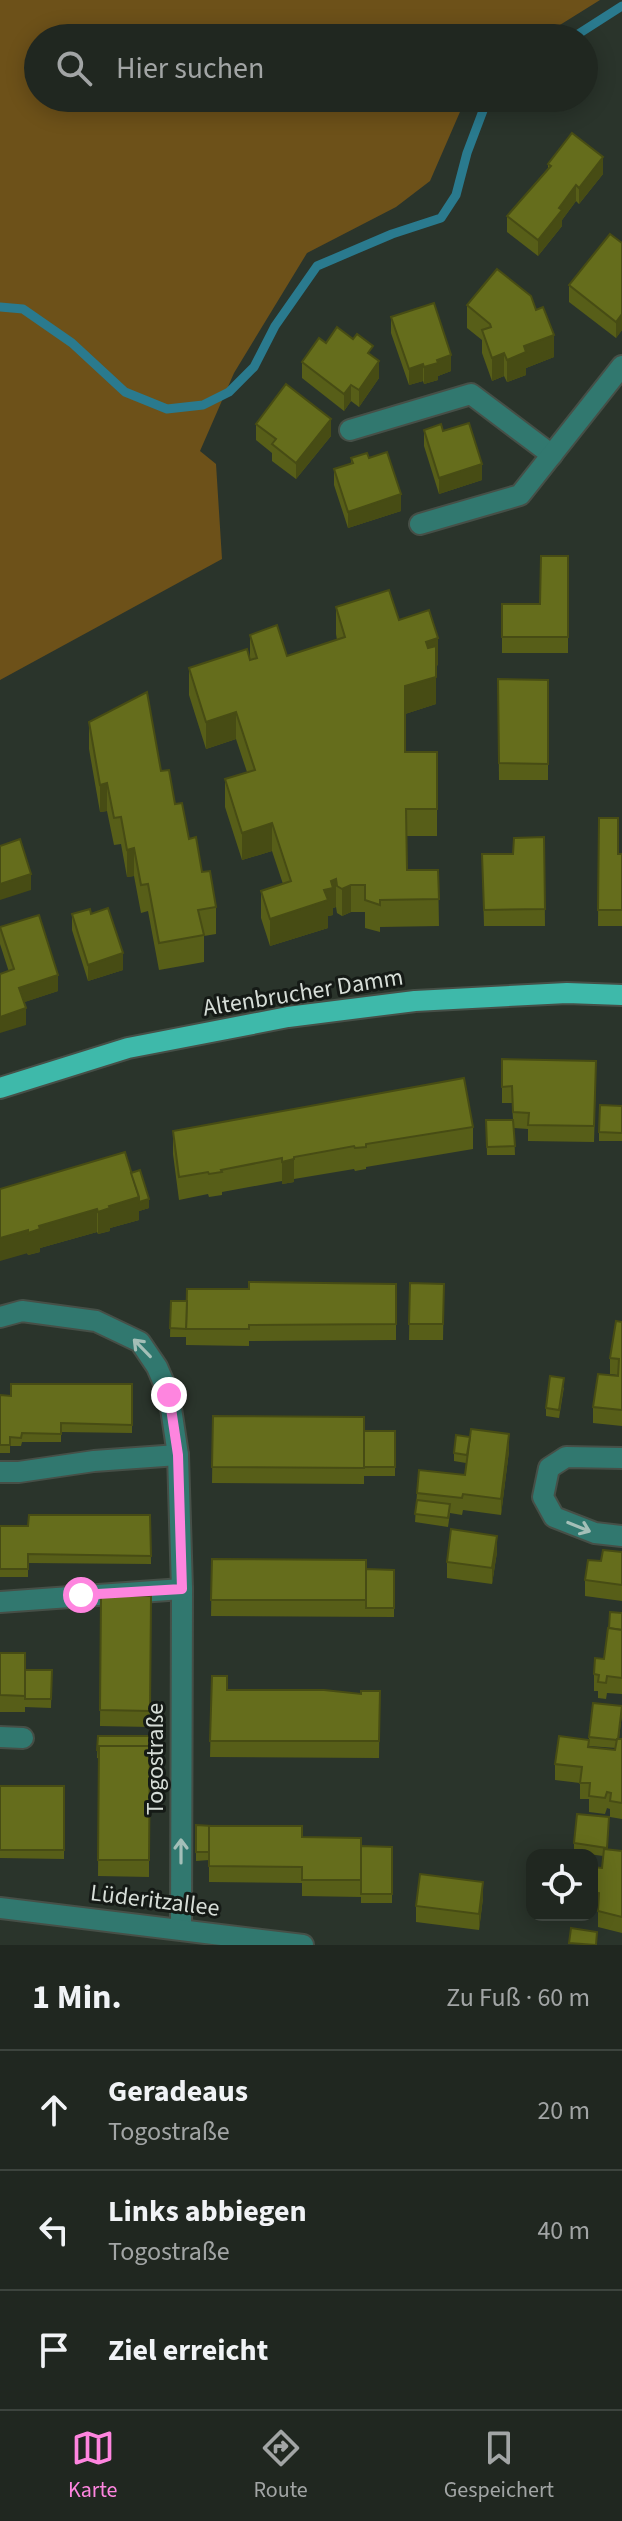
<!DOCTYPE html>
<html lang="de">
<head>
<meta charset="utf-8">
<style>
	:root { --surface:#202720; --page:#2d332d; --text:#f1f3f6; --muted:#a2a5a5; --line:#3d443e; --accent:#fe85df }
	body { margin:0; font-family:"Source Sans 3",sans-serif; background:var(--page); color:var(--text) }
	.controls { position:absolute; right:24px; bottom:24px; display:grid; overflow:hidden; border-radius:16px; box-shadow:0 4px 20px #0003 }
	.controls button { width:72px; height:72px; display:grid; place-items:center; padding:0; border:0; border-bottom:2px solid var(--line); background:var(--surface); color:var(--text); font:40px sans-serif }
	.stop { position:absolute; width:24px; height:24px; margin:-18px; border:6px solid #fe85df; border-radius:50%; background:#fff }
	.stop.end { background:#fe85df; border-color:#fff; box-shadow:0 2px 8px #0008 }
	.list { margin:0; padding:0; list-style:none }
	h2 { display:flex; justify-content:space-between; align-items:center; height:104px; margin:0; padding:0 32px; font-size:34px }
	h2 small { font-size:26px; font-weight:400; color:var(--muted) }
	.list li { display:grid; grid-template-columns:52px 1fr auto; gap:24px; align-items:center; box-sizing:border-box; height:120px; padding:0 32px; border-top:2px solid var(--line) }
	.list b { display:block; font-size:30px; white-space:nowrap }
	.list p { margin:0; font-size:26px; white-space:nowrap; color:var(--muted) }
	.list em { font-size:26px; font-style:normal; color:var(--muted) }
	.icon { flex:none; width:44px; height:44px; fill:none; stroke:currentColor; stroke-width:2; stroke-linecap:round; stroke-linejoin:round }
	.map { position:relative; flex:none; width:622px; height:1945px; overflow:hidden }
	.search { position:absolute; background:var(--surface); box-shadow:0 4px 20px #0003; left:24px; right:24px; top:24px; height:88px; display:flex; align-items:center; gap:20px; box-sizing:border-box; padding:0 28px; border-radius:44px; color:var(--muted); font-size:30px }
	.sheet { height:464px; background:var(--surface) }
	nav { display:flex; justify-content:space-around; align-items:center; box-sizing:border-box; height:112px; border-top:2px solid var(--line); background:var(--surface); font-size:22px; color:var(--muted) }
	nav a { display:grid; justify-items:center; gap:4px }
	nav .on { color:var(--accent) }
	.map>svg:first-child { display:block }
</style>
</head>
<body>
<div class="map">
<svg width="622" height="1945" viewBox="0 0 622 1945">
	<rect width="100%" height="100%" fill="#2a342b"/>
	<polygon fill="#6d5119" points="0,0 600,0 539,38 38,38 38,98 466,98 430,181 396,207 307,253 234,373 200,451 216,464 222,559 0,680"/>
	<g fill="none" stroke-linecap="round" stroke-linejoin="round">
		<g stroke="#2a7a8e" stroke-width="9">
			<polyline points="572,38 622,6"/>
			<polyline points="0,307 23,309 72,343 125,392 167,409 203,405 229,392 254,367 275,326 317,266 392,234 441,218 456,195 467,153 484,108 492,98"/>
		</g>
		<defs>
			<g id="minor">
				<polyline points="350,430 471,394 552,455"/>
				<polyline points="420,524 520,495 622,366"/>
				<polyline points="0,1317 22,1311 96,1321 140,1342 157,1367 169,1395 178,1455 182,1589 181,1929"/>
				<polyline points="622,1458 566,1457 549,1468 543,1497 554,1517 595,1533 622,1536"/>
				<polyline points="0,1472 19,1472 94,1461 178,1455"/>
				<polyline points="0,1602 182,1589"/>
				<polyline points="0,1737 23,1738"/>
				<polyline points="0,1908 303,1945"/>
			</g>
			<polyline id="major" points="0,1088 128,1048 288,1017 415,1001 567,993 622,995"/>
		</defs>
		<use href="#minor" stroke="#464f47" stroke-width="24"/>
		<use href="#major" stroke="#464f47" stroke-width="24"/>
		<use href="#minor" stroke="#31786f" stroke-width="20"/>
		<use href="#major" stroke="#3eb9aa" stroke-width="20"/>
	</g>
	<g fill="#575e18">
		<polygon points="548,164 603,174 579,204 576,201 562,220 562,226 538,256 507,232 507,216 548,168"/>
		<polygon points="622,243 622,330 616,338 569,302 569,285"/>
		<polygon points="467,305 554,357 526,368 526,375 507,382 504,376 492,381 482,353 482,340 467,328"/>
		<polygon points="391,317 451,371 438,376 438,380 424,384 423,381 409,385 391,333"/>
		<polygon points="326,343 373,357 379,378 359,407 351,401 344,411 302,378 302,362"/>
		<polygon points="256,424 331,436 296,479 272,461 272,453 256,440"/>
		<polygon points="424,430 443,431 482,480 439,494 424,446"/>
		<polygon points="351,458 369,458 401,511 348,528 334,485 334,469 351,464"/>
		<polygon points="568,556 568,653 502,653 502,604 540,604"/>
		<polygon points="336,607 399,620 438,665 436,666 436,704 405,714 405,752 437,752 437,836 407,836 407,870 438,870 439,926 380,927 380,932 365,928 365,912 351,912 342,916 337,913 336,907 333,908 333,915 328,916 328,928 270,946 261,918 261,891 283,884 272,851 242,860 225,807 225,779 247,772 236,739 206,749 189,695 189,668 250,658 250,635 287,656 337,640 336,634"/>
		<polygon points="498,679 548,680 548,780 499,780"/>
		<polygon points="89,722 161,771 216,907 216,934 204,936 204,962 159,970 148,911 141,913 134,876 127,877 121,844 114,845 107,811 100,812 89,749"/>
		<polygon points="599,818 618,854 622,854 622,926 598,926"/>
		<polygon points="544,837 545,926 484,926 482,854 513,854"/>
		<polygon points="72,914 91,914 123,970 88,981 72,930"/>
		<polygon points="0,927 58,991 24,1002 26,1025 0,944"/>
		<polygon points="502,1059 596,1077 594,1142 528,1141 528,1129 514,1128 515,1155 487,1155 486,1120 513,1120 512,1103 502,1103"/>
		<polygon points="622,1106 622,1141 599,1141 599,1132"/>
		<polygon points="473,1127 473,1149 366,1167 366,1169 355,1171 354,1169 294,1179 294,1182 282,1184 282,1181 222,1192 222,1195 209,1197 208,1194 179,1200 173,1154 173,1131"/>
		<polygon points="131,1173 149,1208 139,1211 139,1220 110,1228 110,1231 98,1234 97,1232 40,1248 40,1252 28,1255 0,1189"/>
		<polygon points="410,1283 444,1284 443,1340 409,1340"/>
		<polygon points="396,1284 396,1340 249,1341 249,1346 186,1345 186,1337 170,1337 171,1301 187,1301 249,1289"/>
		<polygon points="622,1322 622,1426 593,1423 593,1407 618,1376 618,1375 610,1374 610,1358"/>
		<polygon points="132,1384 132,1433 61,1432 61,1442 22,1442 21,1446 10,1446 10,1453 0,1453 0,1395 11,1396"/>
		<polygon points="564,1387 559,1418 546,1416 546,1408"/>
		<polygon points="213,1416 364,1435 395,1431 395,1476 364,1476 364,1484 212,1483"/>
		<polygon points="509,1451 501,1515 463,1510 462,1515 450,1513 448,1527 415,1522 417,1493 465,1475 466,1463 454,1461 454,1453"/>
		<polygon points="150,1515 151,1564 28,1563 28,1577 0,1577 0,1526 28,1526"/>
		<polygon points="497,1552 492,1584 447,1578 447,1562"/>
		<polygon points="622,1552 622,1601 585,1596 585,1580 601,1561"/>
		<polygon points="212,1559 366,1569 394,1570 394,1617 211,1616"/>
		<polygon points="101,1596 151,1596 150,1727 100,1726"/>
		<polygon points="622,1613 622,1709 622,1694 607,1693 606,1699 598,1698 598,1691 594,1691 594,1674 604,1659"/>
		<polygon points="0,1653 25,1690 52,1670 51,1708 25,1707 25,1706 25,1712 0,1712"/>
		<polygon points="212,1676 227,1690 361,1694 380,1691 379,1758 210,1757"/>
		<polygon points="622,1714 619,1739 622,1739 622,1819 610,1817 610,1809 607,1808 605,1814 589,1812 589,1799 580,1799 580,1783 555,1780 555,1764 589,1747 615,1750 616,1748 589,1746 589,1737"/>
		<polygon points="98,1736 149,1736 149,1877 98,1876 99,1758 97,1758"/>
		<polygon points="0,1786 64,1786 64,1859 0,1858"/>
		<polygon points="196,1825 302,1837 361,1846 392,1847 392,1903 361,1903 361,1855 361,1897 302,1896 302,1883 209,1882 209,1860 196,1861"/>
		<polygon points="609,1826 607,1849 622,1851 622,1933 598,1927 598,1909 592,1908 592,1867 602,1868 603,1856 574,1852 574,1843"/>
		<polygon points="483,1898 479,1930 416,1922 416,1906"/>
	</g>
	<g fill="#474c14">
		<polygon points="603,157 603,174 579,204 579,188"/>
		<polygon points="576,185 576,201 562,220 562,226 538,256 538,240 559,208"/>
		<polygon points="622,314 622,330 616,338 616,322"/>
		<polygon points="554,335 554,357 526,368 526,375 507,382 507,360 524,346"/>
		<polygon points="504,353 504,376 492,381 492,358"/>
		<polygon points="451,355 451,371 438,376 438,380 424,384 424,367 437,360"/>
		<polygon points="379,361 379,378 359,407 359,390"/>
		<polygon points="423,364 423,381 409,385 409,369"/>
		<polygon points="351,385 351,401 344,411 344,394"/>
		<polygon points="331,419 331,436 296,479 296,463"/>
		<polygon points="482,464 482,480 439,494 439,478"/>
		<polygon points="401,494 401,511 348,528 348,512"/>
		<polygon points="438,638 438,665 426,669 426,642"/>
		<polygon points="436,677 436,704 405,714 405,686"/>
		<polygon points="236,712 236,739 206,749 206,722"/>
		<polygon points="107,783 107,811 100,812 100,785"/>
		<polygon points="272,823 272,851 242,860 242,833"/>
		<polygon points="134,848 134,876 127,877 127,850"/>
		<polygon points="31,874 31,890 0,900 0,884"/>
		<polygon points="336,879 336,907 333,908 333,915 328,916 328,928 270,946 270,919 324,890 331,881"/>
		<polygon points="351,885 351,912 342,916 342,889"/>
		<polygon points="123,953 123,970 88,981 88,965"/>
		<polygon points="58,975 58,991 19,1004 19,988"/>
		<polygon points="26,1008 26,1025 0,1033 0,1017"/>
		<polygon points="294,1159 294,1182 282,1184 282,1162"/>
		<polygon points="139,1197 149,1199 149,1208 139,1211 139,1220 110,1228 110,1231 98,1234 98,1212 109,1206"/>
		<polygon points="97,1209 97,1232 40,1248 40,1252 28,1255 28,1233 39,1226"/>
		<polygon points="28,1230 28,1253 0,1261 0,1238"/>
		<polygon points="509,1434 509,1451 501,1515 501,1499"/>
		<polygon points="497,1536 497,1552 492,1584 492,1568"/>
		<polygon points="483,1882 483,1898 479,1930 479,1914"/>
	</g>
	<g fill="#656d1c" stroke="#474c14" stroke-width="2">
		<polygon points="572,133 603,157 579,188 576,185 559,208 562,210 538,240 507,216 551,166 548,164"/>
		<polygon points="610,234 622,243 622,314 616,322 569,285"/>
		<polygon points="497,269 531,296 536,310 543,307 554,335 524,346 526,352 507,360 504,353 492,358 482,330 491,327 490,324 467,305"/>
		<polygon points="434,303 451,355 437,360 438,363 424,367 423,364 409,369 391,317"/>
		<polygon points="337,327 353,339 357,334 373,346 368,353 379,361 359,390 351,385 344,394 302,362 319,338 326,343"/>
		<polygon points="286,384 331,419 296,463 272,444 276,439 256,424"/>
		<polygon points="469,423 482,464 439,478 424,430 441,424 443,431"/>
		<polygon points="387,452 401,494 348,512 334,469 353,463 351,458 367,453 369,458"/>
		<polygon points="541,556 568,556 568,637 502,637 502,604 540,604"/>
		<polygon points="389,590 399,620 429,610 438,638 426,642 428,648 436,646 436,677 405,686 405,752 437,752 437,809 406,809 407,870 438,870 439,899 380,900 380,905 365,900 365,885 351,885 342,889 337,886 336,879 331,881 333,888 324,890 328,900 270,919 261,891 291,881 272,823 242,833 225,779 255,770 236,712 206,722 189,668 247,649 250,660 257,658 250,635 277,625 287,656 345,637 336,607"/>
		<polygon points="498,679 548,680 548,764 499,763"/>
		<polygon points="147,692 161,771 169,770 175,804 182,803 189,839 196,837 202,872 210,871 216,907 198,910 204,935 159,943 148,884 141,885 134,848 127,850 121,817 114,818 107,783 100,785 89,722"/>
		<polygon points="599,818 618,818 618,854 622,854 622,910 598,910"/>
		<polygon points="544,837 545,909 484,910 482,854 513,854 514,838"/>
		<polygon points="20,839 31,874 0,884 0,846"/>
		<polygon points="108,908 123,953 88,965 72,914 90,909 91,914"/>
		<polygon points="39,915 58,975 19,988 26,1008 0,1017 0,974 14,969 0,927"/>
		<polygon points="502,1059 596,1061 594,1126 528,1125 529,1113 513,1112 512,1086 502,1087"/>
		<polygon points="464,1078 473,1127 366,1144 366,1147 355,1148 354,1146 294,1157 294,1159 282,1162 282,1158 221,1170 222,1172 209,1174 208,1172 179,1177 173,1131"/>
		<polygon points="600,1105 622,1106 622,1133 599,1132"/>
		<polygon points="486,1120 513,1120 515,1146 487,1147"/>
		<polygon points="125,1152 139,1197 109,1206 110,1208 98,1212 97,1209 39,1226 40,1229 28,1233 28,1230 0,1238 0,1189"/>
		<polygon points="140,1170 149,1199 139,1202 139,1197 131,1173"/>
		<polygon points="249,1282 396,1284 396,1324 249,1325 249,1329 186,1329 187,1289 249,1289"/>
		<polygon points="410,1283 444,1284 443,1324 409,1324"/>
		<polygon points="171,1301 187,1301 186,1329 170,1328"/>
		<polygon points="616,1321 622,1322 622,1410 593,1407 598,1374 618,1376 619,1359 610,1358"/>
		<polygon points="550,1376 564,1378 559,1410 546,1408"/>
		<polygon points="11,1384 132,1384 132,1425 61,1423 61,1434 22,1433 21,1438 10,1437 10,1445 0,1445 0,1395 11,1396"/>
		<polygon points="213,1416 364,1417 364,1468 212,1467"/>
		<polygon points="471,1429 509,1434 501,1499 463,1494 462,1498 417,1493 419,1470 465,1475"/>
		<rect x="364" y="1431" width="31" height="36"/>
		<polygon points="456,1435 470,1437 467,1455 454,1453"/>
		<polygon points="417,1500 450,1504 448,1518 415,1514"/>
		<polygon points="29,1515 150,1515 151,1556 28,1554 28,1569 0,1569 0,1526 28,1526"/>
		<polygon points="451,1529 497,1536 492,1568 447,1562"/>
		<polygon points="603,1550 622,1552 622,1585 585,1580 588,1560 601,1561"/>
		<polygon points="212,1559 366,1560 366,1600 211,1600"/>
		<polygon points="366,1569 394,1570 394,1608 366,1608"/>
		<polygon points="101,1596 151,1596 150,1711 100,1710"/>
		<polygon points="610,1612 622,1613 622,1630 609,1628"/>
		<polygon points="608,1628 622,1630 622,1678 607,1676 606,1683 598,1682 599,1675 594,1674 595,1658 604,1659"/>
		<polygon points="0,1653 25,1653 25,1696 0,1695"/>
		<polygon points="25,1670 52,1670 51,1699 25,1699"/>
		<polygon points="212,1676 227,1676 227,1690 324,1690 361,1694 361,1691 380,1691 379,1741 210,1741"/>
		<polygon points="593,1703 622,1706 618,1739 617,1740 589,1737"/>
		<polygon points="98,1736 149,1736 149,1746 99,1746 99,1750 97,1750"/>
		<polygon points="559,1736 589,1740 588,1747 615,1750 617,1739 622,1739 622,1803 610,1801 611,1793 607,1792 605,1798 589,1796 590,1783 580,1783 582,1767 555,1764"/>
		<polygon points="99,1746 150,1746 149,1860 98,1860"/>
		<rect x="0" y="1786" width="64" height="64"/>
		<polygon points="577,1814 609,1817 607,1848 574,1843"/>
		<polygon points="196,1825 212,1826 209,1826 209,1852 196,1852"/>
		<polygon points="209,1826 302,1826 302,1837 361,1838 361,1880 302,1880 302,1867 209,1866"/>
		<polygon points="361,1846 392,1847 392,1894 361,1894"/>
		<polygon points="604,1849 622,1851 622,1917 598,1911 599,1893 592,1892 592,1867 602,1868"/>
		<polygon points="420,1874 483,1882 479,1914 416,1906"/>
		<polygon points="571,1928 597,1932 596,1945 569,1943"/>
	</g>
	<defs><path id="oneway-shaft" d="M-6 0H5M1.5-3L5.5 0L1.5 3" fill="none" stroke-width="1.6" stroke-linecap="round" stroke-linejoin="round" transform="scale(2)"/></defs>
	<g stroke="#a4bfb8">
		<use href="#oneway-shaft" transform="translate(142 1348) rotate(-134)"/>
		<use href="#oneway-shaft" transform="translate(579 1527) rotate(22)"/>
		<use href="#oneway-shaft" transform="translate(181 1851) rotate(-90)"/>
	</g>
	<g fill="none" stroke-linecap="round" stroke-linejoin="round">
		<polyline stroke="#fe85df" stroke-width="10" points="81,1595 182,1589 178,1455 169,1395"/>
	</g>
	<g text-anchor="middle" stroke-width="6" stroke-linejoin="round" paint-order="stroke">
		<g font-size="24" fill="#d6ddd7" stroke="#151a16">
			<text transform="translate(303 992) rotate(-9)" y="8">Altenbrucher Damm</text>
			<text transform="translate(155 1759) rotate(-90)" y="8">Togostraße</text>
			<text transform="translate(155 1900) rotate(7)" y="8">Lüderitzallee</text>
		</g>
	</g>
</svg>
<div class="controls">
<button><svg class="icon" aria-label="locate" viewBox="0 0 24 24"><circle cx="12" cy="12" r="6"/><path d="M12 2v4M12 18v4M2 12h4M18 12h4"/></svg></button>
</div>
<div class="stop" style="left:81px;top:1595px"></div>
<div class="stop end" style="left:169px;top:1395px"></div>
<div class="search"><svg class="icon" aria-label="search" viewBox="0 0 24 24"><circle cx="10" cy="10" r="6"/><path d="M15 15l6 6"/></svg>Hier suchen</div>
</div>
<section class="sheet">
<h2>1 Min.<small>Zu Fuß · 60 m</small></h2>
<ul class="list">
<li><svg class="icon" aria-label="ahead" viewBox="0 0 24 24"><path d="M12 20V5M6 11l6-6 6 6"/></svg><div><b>Geradeaus</b><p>Togostraße</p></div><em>20 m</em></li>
<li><svg class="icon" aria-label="left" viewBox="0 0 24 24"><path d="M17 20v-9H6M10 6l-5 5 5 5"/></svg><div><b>Links abbiegen</b><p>Togostraße</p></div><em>40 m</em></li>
<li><svg class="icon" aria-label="arrive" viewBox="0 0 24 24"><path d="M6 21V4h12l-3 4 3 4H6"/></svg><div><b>Ziel erreicht</b></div></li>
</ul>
</section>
<nav>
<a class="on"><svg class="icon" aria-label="map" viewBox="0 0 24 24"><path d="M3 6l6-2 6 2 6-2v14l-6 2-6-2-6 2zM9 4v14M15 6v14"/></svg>Karte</a>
<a><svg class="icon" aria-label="directions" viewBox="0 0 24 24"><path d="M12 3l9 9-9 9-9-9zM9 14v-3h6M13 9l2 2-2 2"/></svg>Route</a>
<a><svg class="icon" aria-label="saved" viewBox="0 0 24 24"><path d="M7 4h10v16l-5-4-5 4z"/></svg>Gespeichert</a>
</nav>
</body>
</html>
